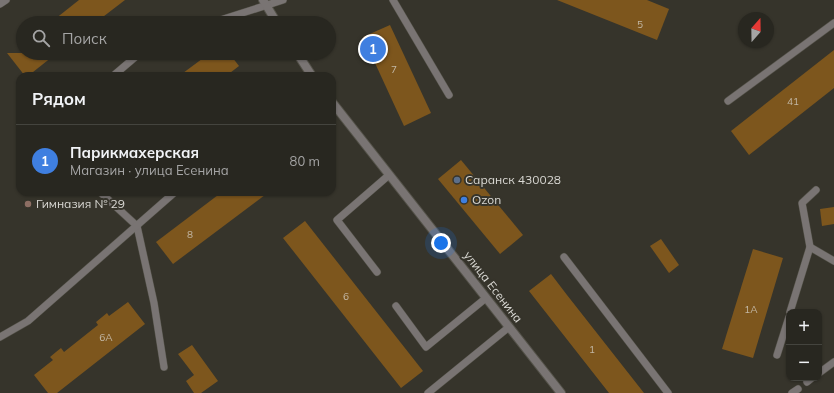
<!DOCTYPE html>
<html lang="ru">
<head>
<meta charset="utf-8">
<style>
	:root { --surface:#282720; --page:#34332d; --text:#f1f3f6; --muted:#a5a5a5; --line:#44443e; --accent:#8dce44 }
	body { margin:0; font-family:Mulish,sans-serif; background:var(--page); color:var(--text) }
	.controls { position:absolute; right:12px; bottom:12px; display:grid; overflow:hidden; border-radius:8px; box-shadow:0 1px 3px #0004 }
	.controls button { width:36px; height:36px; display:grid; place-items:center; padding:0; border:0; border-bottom:1px solid var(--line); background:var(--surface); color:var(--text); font:20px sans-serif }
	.compass { position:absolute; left:738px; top:12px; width:36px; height:36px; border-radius:50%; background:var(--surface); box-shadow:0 1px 3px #0004; rotate:20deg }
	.you { position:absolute; left:441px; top:243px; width:14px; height:14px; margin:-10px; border:3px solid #fff; border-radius:50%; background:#1a73e8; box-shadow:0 0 0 6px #1a73e833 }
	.badge { display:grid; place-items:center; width:26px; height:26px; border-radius:50%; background:var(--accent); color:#fff; font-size:13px; font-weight:700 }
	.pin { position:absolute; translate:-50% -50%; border:2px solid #fff; box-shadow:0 1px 4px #0006 }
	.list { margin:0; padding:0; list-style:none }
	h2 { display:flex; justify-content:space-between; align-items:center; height:52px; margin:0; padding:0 16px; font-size:17px }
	h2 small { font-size:13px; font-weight:400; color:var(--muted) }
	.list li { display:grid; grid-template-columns:26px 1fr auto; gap:12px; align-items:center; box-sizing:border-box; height:72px; padding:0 16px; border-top:1px solid var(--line) }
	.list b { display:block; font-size:15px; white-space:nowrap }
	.list p { margin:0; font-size:13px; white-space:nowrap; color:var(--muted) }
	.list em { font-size:13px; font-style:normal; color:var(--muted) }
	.icon { flex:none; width:22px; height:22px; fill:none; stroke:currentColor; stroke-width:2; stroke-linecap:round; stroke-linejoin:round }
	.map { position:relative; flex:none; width:834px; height:393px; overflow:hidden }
	.search { position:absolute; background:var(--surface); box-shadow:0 1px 3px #0004; left:16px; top:16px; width:320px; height:44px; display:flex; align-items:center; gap:10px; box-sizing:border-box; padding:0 14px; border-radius:22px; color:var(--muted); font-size:15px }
	.panel { position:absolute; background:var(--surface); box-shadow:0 1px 3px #0004; left:16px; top:72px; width:320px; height:124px; border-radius:12px }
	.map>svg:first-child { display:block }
</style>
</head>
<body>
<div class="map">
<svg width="834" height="393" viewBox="0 0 834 393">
	<rect width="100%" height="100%" fill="#36342b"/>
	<g fill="#7d561d">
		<polygon points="79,0 125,0 95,23 50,23"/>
		<polygon points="557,0 647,0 669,9 657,40"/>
		<polygon points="390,25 431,113 404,126 363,37"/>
		<polygon points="834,50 834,88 749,155 731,131"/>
		<polygon points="7,53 57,53 28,76 25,76"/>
		<polygon points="210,53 229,53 239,66 226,76 179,76"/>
		<polygon points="461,160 523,235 500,254 438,179"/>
		<polygon points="222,192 269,192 173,264 156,242"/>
		<polygon points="834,207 834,224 822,226 820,209"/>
		<polygon points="305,221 423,371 401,388 283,238"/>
		<polygon points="661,239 679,265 669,273 650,246"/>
		<polygon points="753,249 783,258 753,358 722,349"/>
		<polygon points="551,274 567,295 644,393 609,393 529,291"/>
		<polygon points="128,302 145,324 57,393 48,393 34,375 53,360 50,357 56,352 61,348 64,352 98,325 96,322 107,313 109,316"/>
		<polygon points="192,345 218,381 201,393 194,393 186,381 194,375 178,354"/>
	</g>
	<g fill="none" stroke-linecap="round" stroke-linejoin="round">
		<defs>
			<g id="service">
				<polyline points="393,0 449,95"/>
				<polyline points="0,4 6,0"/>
				<polyline points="211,23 283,0"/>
				<polyline points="113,76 140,53"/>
				<polyline points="728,101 834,23"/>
				<polyline points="100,192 137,226 154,303 164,367"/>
				<polyline points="810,247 802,203 816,190"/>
				<polyline points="564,257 668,393"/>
				<polyline points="377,272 337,220 389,175"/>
				<polyline points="396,306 426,347 486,298"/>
				<polyline points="790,312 810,247 834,261"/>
				<polyline points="0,337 28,321 175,192"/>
				<polyline points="777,355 789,317"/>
				<polyline points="819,373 834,362"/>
				<polyline points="807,382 812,378"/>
				<polyline points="428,393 509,327"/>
				<polyline points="792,393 798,389"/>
			</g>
			<g id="minor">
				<polyline points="263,0 277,23"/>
				<polyline points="297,53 312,76"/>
				<polyline points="332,102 561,393"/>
			</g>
		</defs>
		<use href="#service" stroke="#545249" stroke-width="8"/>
		<use href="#minor" stroke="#545249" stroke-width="10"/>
		<use href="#service" stroke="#797473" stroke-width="7"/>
		<use href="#minor" stroke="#797473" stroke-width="8"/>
	</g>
	<circle fill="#5c6f8a" stroke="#36342b" stroke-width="1.5" cx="457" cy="180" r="4"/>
	<circle fill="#3f7fe0" stroke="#36342b" stroke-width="1.5" cx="464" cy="200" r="4"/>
	<circle fill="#8d6e63" stroke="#36342b" stroke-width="1.5" cx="28" cy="204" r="4"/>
	<g text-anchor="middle" stroke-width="4" stroke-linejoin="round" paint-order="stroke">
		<g font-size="10" fill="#c3b8a6">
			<text x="640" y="28">5</text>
			<text x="394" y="73">7</text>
			<text x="793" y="105">41</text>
			<text x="190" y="238">8</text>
			<text x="346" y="300">6</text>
			<text x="751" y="313">1А</text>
			<text x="106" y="341">6А</text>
			<text x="592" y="353">1</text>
		</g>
		<g font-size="12" fill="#dad9d4" stroke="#36342b" text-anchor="start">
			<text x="465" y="184">Саранск 430028</text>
			<text x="472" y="204">Ozon</text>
			<text x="36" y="208">Гимназия № 29</text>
		</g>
		<g font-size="12" fill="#dad9d4" stroke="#36342b">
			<text transform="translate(493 287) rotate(52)" y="4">улица Есенина</text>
		</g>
	</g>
</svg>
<div class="controls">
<button>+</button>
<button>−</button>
</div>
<svg class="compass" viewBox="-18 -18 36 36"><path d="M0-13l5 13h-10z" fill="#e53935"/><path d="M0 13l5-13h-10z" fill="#a5a5a5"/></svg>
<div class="you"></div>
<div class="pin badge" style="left:373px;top:49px;background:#3f7fe0">1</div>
<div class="search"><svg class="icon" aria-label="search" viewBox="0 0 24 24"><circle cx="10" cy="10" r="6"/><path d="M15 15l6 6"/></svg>Поиск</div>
<section class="panel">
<h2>Рядом<small></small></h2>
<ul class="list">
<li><span class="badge" style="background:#3f7fe0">1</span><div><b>Парикмахерская</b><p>Магазин · улица Есенина</p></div><em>80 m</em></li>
</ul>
</section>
</div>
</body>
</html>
